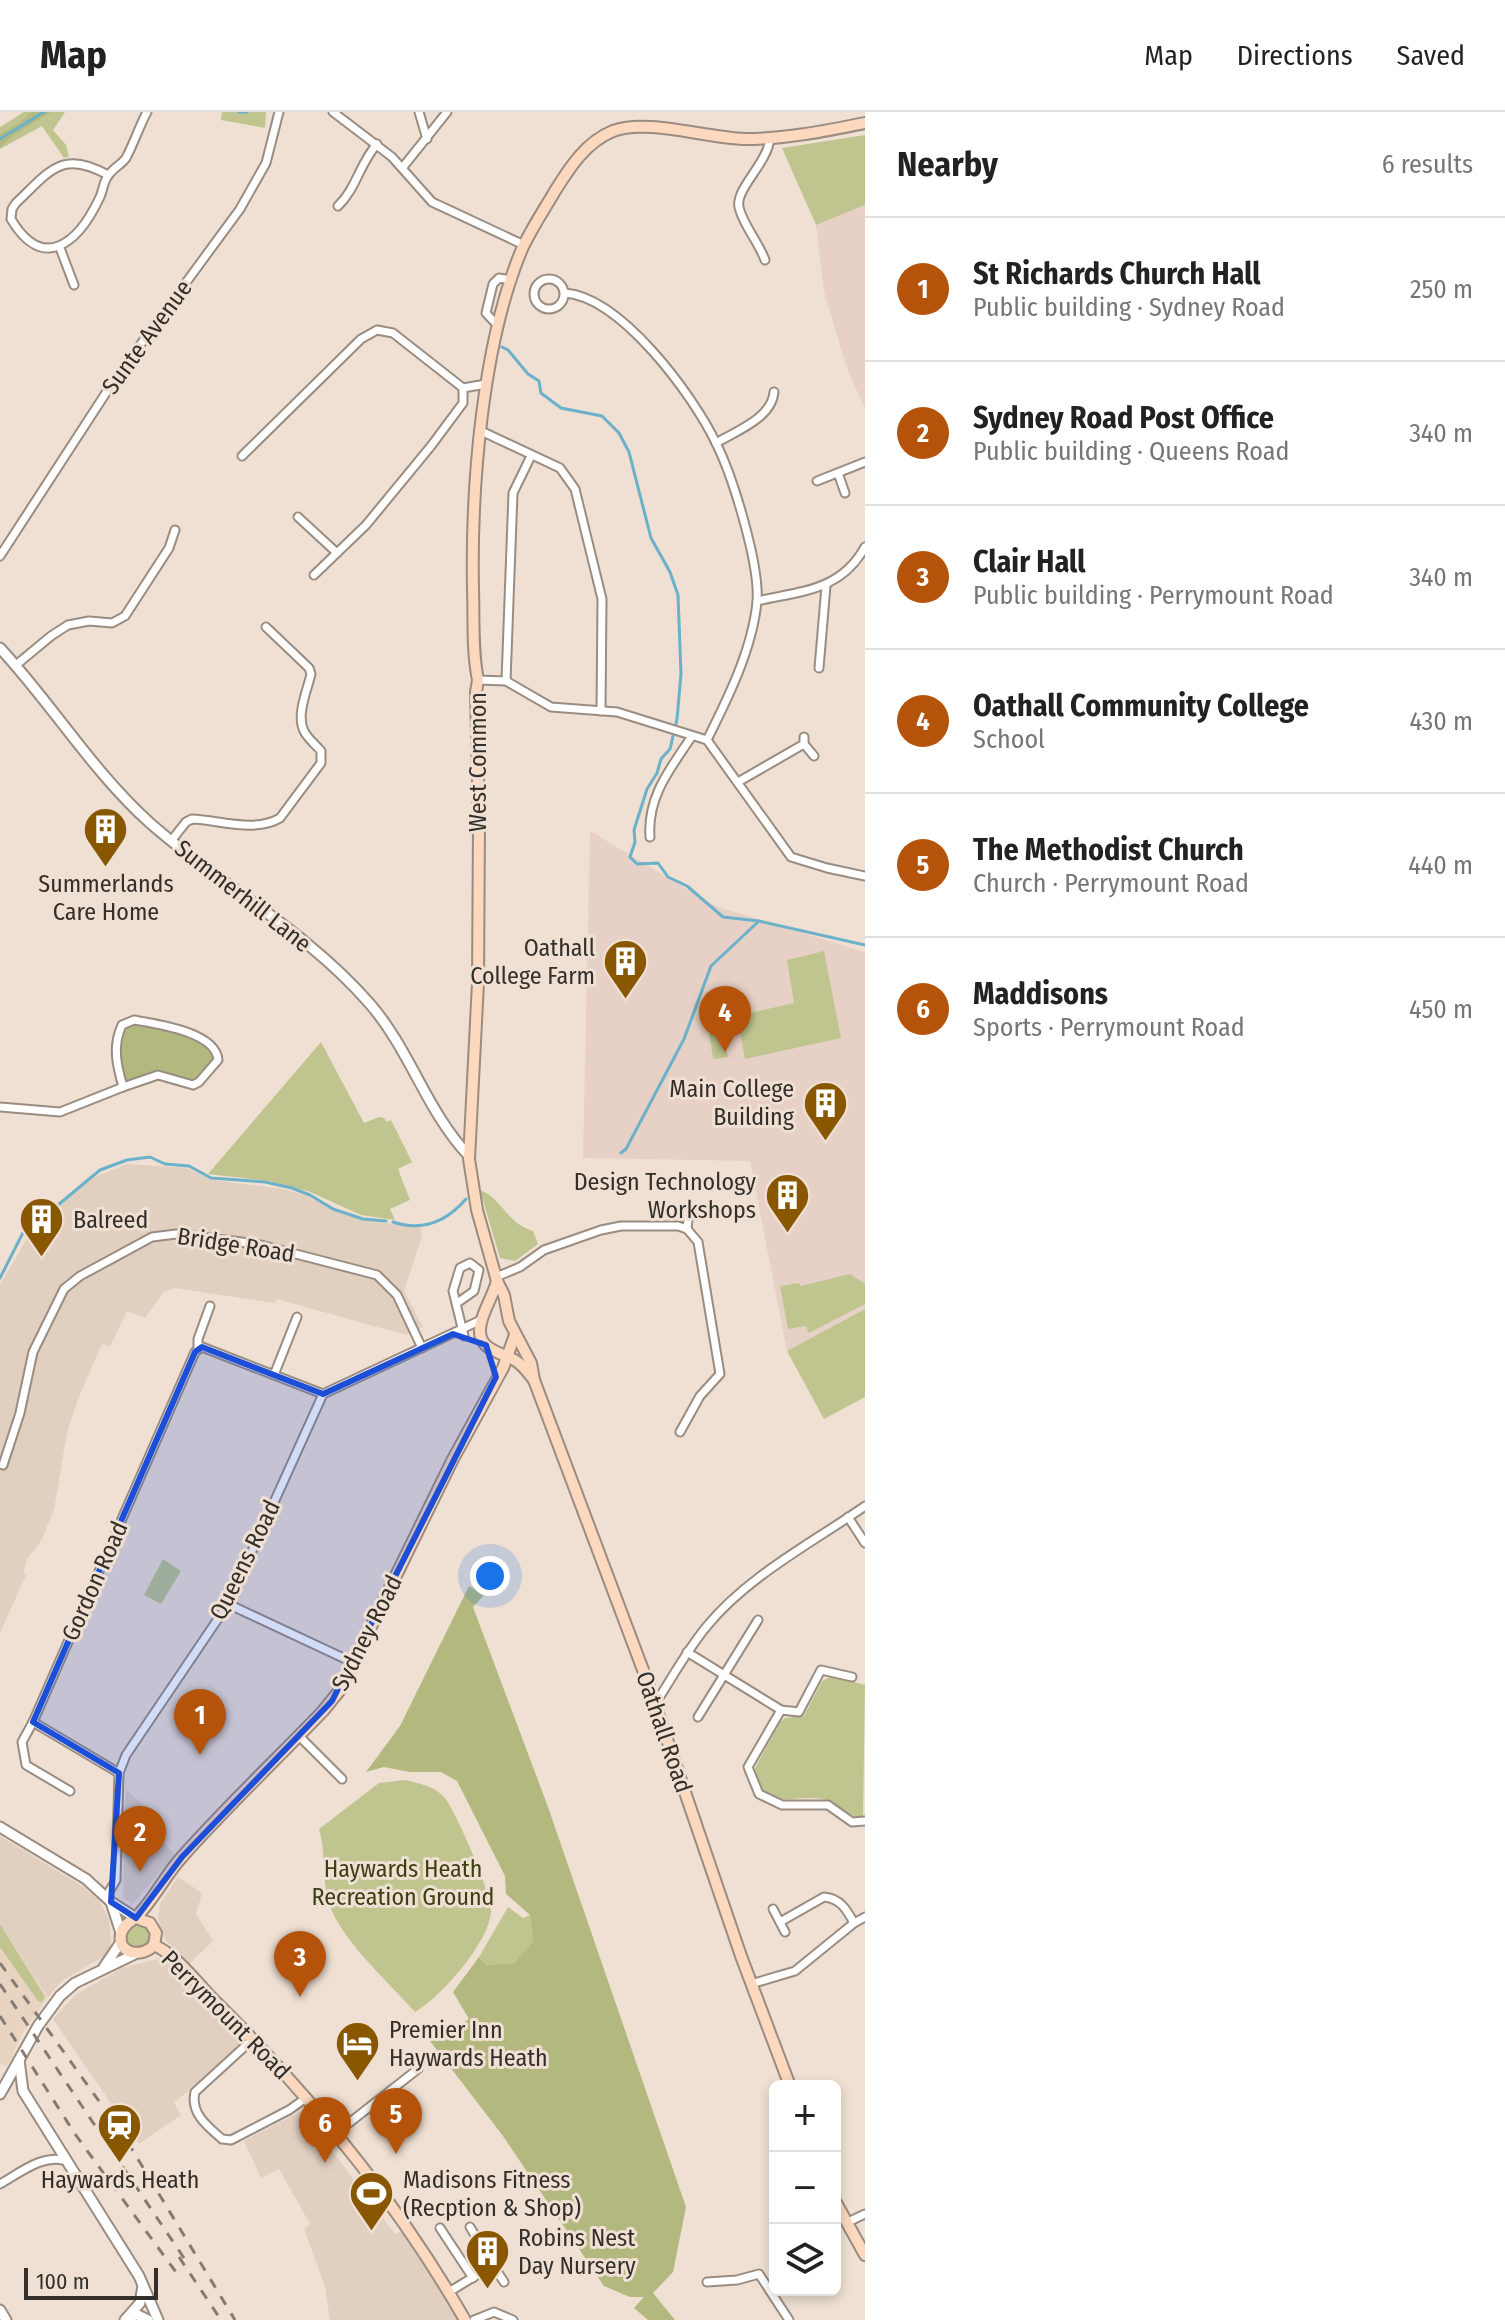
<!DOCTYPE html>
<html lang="en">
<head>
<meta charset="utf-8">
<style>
	:root { --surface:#fff; --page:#f6f6f6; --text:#222; --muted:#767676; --line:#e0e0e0; --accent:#b45309 }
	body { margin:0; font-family:"Fira Sans Condensed",sans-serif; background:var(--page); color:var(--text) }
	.controls { position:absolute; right:24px; bottom:24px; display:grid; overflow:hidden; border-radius:12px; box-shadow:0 4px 12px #0003 }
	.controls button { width:72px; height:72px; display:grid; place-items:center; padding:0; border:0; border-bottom:2px solid var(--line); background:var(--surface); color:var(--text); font:40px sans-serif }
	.scale { position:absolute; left:24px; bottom:20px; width:134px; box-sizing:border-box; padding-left:8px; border:4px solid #342f2a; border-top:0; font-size:22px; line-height:28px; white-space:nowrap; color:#342f2a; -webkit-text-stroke:6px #efe0d3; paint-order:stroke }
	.you { position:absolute; left:490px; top:1464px; width:28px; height:28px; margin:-20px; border:6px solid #fff; border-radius:50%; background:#1a73e8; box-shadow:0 0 0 12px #1a73e833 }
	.badge { display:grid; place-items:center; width:52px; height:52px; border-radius:50%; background:var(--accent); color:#fff; font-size:26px; font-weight:700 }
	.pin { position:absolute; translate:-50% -66px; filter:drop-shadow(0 2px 4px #0008) }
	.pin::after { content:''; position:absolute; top:42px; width:28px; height:24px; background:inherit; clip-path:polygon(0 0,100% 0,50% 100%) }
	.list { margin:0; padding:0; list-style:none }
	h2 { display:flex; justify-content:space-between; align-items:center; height:104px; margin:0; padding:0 32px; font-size:34px }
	h2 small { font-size:26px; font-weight:400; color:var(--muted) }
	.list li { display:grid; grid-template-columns:52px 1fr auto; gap:24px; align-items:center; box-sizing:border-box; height:144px; padding:0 32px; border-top:2px solid var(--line) }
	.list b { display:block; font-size:30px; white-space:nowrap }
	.list p { margin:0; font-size:26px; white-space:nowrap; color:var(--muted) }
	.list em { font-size:26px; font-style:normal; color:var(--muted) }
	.icon { flex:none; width:44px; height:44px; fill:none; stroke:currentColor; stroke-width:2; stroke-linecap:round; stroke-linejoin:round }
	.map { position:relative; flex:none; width:865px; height:2208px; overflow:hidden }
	header { display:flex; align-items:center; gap:48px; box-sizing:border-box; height:112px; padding:0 40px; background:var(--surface); border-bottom:2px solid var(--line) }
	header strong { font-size:38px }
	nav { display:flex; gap:44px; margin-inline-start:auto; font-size:28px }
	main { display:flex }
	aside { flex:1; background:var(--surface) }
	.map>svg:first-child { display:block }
</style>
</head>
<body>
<header>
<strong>Map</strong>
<nav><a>Map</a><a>Directions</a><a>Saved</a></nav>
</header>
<main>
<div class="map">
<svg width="865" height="2208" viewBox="0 0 865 2208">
	<rect width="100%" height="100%" fill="#efe0d3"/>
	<g fill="#e1cfc0">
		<polygon points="127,1052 186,1056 212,1068 283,1077 308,1084 334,1099 362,1108 420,1115 422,1124 404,1179 423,1215 406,1223 277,1187 275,1191 175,1176 163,1181 145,1206 127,1199 110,1235 102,1232 78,1287 67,1320 54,1398 41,1429 27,1447 23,1461 26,1463 0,1521 0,1173 40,1104 53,1101 77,1077 95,1065"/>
		<polygon points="126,1678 153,1701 143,1712 175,1742 133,1792 123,1786"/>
		<polygon points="0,1724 82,1774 98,1787 109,1807 111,1833 109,1839 104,1844 62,1869 48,1885 0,1812"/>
		<polygon points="178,1765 202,1781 196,1802 213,1829 189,1852 165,1827 158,1807 160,1792"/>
		<polygon points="165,1845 244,1930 174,1991 181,2003 139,2032 53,1907 75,1883 122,1856"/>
		<polygon points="302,1999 395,2122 407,2117 466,2208 330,2208 325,2174 304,2117 310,2112 279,2057 261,2066 244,2029"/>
	</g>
	<polygon fill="#e9d4c2" points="0,1812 48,1885 21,1923 8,1954 0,1952"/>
	<g fill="#e7d1c6">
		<polygon points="865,93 865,297 846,254 824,179 816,113"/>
		<polygon points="590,719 715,794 865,840 865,1197 787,1239 750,1049 583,1046"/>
	</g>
	<g fill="#c0c58f">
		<polygon points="24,0 65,0 53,18 66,33 69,45 64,46 42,14 0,37 0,15"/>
		<polygon points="222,0 266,0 265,16 221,8"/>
		<polygon points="865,23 865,93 816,113 782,36"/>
		<polygon points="824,839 841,926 745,947 737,904 794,891 787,848"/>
		<polygon points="719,916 721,931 726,931 728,945 713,947 709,918"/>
		<polygon points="321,930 364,1011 379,1005 384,1006 387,1010 391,1008 412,1050 398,1057 410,1088 390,1097 395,1108 361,1103 308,1079 269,1069 208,1062"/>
		<path d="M480,1078C502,1086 506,1111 533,1119L538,1132L515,1149L500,1146Z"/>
		<polygon points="850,1162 865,1172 865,1192 809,1221 806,1214 788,1217 780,1174 799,1171 801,1174"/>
		<polygon points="865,1197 865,1285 824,1307 787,1239"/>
		<polygon points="163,1447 181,1459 161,1492 144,1483"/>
		<path d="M832,1564L865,1573L863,1706C847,1705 838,1689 822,1687C798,1683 779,1695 759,1677L755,1656L780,1610L785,1606L804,1604L822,1569Z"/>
		<path d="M406,1668C420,1672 435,1674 445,1686C456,1700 492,1782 491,1799C490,1830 440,1886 415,1900C390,1872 345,1831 331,1797C321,1774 327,1744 319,1717L379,1671Z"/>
		<polygon points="508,1795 523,1806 530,1803 535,1830 514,1851 487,1853 479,1845"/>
		<polygon points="0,1812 45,1885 42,1890 38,1889 0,1835"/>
		<circle cx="138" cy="1825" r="12"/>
	</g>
	<g fill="#b3b97e">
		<polygon points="32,0 51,0 11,25 0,36 0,22 19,11"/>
		<path d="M136,911C162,918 253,930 193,970H184L160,959L129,969L125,968C116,951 114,917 136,911Z"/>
		<polygon points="469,1474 485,1482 473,1495 548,1695 686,2095 673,2160 653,2181 675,2208 648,2208 634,2196 644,2185 630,2185 604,2174 503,2024 417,1912 455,1916 469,1907 453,1880 479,1845 487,1853 514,1851 534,1829 530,1803 506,1782 505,1764 457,1669 441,1660 410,1660 384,1655 366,1660 400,1614"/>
	</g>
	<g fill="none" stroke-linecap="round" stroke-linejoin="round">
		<g stroke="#6ab1c9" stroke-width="3">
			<polyline points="239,0 247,0"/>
			<polyline points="0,27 44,0"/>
			<polyline points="502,235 508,238 528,262 539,269 541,281 561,296 602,304 619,321 629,340 651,426 670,460 678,483 681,562 677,607 670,637 661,647 657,661 647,677 634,718 635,730 630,745 637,752 658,751 668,765 687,774 723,805 759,809"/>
			<polyline points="621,1041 626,1037 684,927 711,854 759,809 865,833"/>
			<path d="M393,1110C423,1120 447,1109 466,1087"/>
			<polyline points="0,1166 33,1101 38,1097 52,1098 100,1058 127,1048 150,1045 165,1052 189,1054 211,1066 265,1070 292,1076 310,1083 333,1097 363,1107 386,1109"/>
		</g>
		<defs>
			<g id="minor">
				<polyline points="333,0 392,45 432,90 524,133"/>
				<polyline points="419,0 427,27"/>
				<polyline points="403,55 447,0"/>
				<path d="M108,63C62,37 50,59 16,91L12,97L11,107C43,161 78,131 99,87C103,80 103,70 108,64C113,56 121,53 126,46C134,31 139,15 147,0"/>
				<path d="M338,94C356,77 360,51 377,32"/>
				<polyline points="60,136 74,173"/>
				<path d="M765,148C759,131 742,111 739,95C735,77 768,51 770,26"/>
				<circle cx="549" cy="182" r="15"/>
				<path d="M565,181C621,185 693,283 716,331C733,365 760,453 757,490C752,538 728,586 707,628"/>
				<polyline points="498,214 486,201 493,172 499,166 512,168"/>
				<polyline points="481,319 560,356 575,377 602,487 601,599"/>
				<path d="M716,331C736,319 772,306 774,280"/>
				<polyline points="242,344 361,227 377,218 393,221 463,276"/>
				<polyline points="838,361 845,381"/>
				<polyline points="817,369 865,350"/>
				<polyline points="298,405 337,441"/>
				<polyline points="0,444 113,270 240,97 266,51 279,0"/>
				<polyline points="314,463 366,413 431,334 463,291 463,276 486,272"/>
				<path d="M757,489C801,479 841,479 865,435"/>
				<polyline points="16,553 51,524 68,513 89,509 112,511 125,504 169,436 175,418"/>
				<polyline points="819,556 826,474"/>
				<polyline points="478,568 506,569 551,595 617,600 707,628 791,745 827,756 865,764"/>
				<polyline points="506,569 513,381 531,344"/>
				<polyline points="804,632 814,644"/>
				<polyline points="738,670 804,632 804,625"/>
				<path d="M650,725C647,684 671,656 692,624"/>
				<path d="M171,729L186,710L192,707C220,708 255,721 280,706L321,651V639C315,632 308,627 304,619C296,603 307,579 311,562L309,556L266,515"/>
				<path d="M134,908C157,912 216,920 218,948L199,970L193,973L158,963L123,975C117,954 112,934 122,913Z"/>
				<polyline points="0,995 60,1000 123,975"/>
				<polyline points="687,1117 689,1098"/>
				<polyline points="496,1165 520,1155 544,1138 601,1118 621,1114 678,1114 687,1117 698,1130 720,1262 700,1284 680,1320"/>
				<polyline points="457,1191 474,1179 479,1158 470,1151 460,1156 453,1179 464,1224"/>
				<polyline points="198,1236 198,1227 210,1194"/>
				<polyline points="274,1263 297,1205"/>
				<polyline points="3,1353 20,1301 33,1240 64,1177 80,1164 152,1125 176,1122 257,1132 377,1163 397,1183 422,1236"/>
				<polyline points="848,1405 865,1431"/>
				<polyline points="228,1492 354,1551"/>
				<polyline points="687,1540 781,1598 799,1600 802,1594 821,1558 852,1565"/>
				<path d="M655,1592C672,1566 687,1538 707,1514C748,1464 812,1431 865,1394"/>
				<polyline points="781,1598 748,1655 759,1682 782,1693 828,1693 852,1710 865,1709"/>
				<polyline points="698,1605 758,1508"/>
				<polyline points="33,1610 22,1630 26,1653 70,1679"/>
				<polyline points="299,1624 342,1667"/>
				<polyline points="119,1661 33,1610 195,1240 202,1235 323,1282"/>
				<polyline points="106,1785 116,1768 119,1661 126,1643 228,1492 323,1282 481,1208"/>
				<polyline points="773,1797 785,1820"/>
				<path d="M780,1810L824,1785C840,1786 847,1798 854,1811"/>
				<polyline points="751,1872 795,1859 854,1811 865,1805"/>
				<path d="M253,1927L195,1980C190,2001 207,2014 222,2027L231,2028L289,1998L306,1986"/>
				<polyline points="330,2014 349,2011 418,1957"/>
				<path d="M0,2072C20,2061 43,2041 67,2049"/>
				<polyline points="846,2111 865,2102"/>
				<polyline points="440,2116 473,2166"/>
				<polyline points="493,2153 504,2170"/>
				<polyline points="707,2170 737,2168 759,2162 789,2208"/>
				<polyline points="449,2180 493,2153 470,2115"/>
				<polyline points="474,2208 494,2200 513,2208"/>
			</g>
			<g id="tertiary">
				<path d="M0,536C52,592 93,660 150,711C221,774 307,819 370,892C410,938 427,1000 469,1044"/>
				<polyline points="0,1715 86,1767 111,1790 136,1806"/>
				<polyline points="111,1790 121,1821"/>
				<polyline points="104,1855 121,1830"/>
				<polyline points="19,1948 23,1979 139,2164 158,2208"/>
				<polyline points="0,1982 38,1914 60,1884 75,1871 135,1842"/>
				<polyline points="0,2198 6,2208"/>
				<polyline points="129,2204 138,2203 148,2208"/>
				<polyline points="125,2208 140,2191 143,2174"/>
			</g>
			<g id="secondary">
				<path d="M497,1169C493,1184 484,1197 481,1211C474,1239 503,1240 516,1249C524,1254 528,1261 534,1268"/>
				<path d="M136,1806L150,1811L156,1821L154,1833C143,1846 117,1843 121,1822C123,1811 135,1808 141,1800C156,1783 166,1763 181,1746C226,1695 276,1648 323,1599L340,1578L453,1347L503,1256L515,1223"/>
				<path d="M154,1833C176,1843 195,1868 212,1886C309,1982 397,2089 465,2208"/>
				<path d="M790,1974L741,1844L646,1566L534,1268L531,1251L509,1209L504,1183L497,1169L477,1098L469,1047L478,871L479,711L476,580L478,568C472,539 474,507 473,477C471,375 482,232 522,137C531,117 544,98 555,79C570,55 586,30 613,19C645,6 707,26 745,27C785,27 826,19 865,11"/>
				<polyline points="835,2089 865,2143"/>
			</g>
		</defs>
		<use href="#minor" stroke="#9a8c80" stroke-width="11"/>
		<use href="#tertiary" stroke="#9a8c80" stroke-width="13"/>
		<use href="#secondary" stroke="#9a8c80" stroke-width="14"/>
		<use href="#minor" stroke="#fff" stroke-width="7"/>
		<use href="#tertiary" stroke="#fff" stroke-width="9"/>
		<use href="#secondary" stroke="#fcd8be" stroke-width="10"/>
		<g stroke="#857b73" stroke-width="3" stroke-dasharray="10 10" stroke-linecap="butt">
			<polyline points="0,1851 124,2024 235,2208"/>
			<polyline points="0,1872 188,2152"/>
			<polyline points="0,1904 75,2022 181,2167"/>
			<polyline points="179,2145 221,2208"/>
		</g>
	</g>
	<path fill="#1d4ed8" fill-opacity="0.2" stroke="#1d4ed8" stroke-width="6" stroke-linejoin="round" d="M453,1222L486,1233L496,1265L332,1589L182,1745L136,1806L111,1790L119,1661L33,1610L195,1240L202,1235L323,1282Z"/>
	<defs>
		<symbol id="building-pin" viewBox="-11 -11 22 30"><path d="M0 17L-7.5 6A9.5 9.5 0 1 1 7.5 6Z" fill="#895700" stroke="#efe0d3"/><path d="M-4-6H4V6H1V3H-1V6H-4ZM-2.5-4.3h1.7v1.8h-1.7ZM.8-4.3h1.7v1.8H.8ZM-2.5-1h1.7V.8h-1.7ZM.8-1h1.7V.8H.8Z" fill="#fff"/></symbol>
		<symbol id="hotel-pin" viewBox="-11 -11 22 30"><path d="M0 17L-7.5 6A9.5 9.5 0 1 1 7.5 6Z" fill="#895700" stroke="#efe0d3"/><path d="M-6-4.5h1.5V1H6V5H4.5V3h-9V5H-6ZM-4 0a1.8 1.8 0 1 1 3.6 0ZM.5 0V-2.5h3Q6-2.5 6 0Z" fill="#fff"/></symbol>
		<symbol id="station-pin" viewBox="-11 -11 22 30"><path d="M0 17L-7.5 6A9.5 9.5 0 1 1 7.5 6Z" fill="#895700" stroke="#efe0d3"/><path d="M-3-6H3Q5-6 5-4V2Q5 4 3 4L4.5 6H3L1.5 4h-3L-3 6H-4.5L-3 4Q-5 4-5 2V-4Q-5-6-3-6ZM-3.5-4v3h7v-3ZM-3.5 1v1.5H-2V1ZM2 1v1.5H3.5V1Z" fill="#fff"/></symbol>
		<symbol id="stadium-pin" viewBox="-11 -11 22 30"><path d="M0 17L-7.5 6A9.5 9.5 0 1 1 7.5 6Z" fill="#895700" stroke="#efe0d3"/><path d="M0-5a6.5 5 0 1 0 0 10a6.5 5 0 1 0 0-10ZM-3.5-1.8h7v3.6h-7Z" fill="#fff"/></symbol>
	</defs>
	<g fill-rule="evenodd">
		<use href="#building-pin" x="80" y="692" width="51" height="69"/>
		<use href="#building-pin" x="600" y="824" width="51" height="69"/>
		<use href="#building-pin" x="800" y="966" width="51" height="69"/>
		<use href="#building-pin" x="762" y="1058" width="51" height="69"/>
		<use href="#building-pin" x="16" y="1082" width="51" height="69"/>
		<use href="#hotel-pin" x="332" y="1906" width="51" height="69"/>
		<use href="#station-pin" x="94" y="1988" width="51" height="69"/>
		<use href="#stadium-pin" x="346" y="2056" width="51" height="69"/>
		<use href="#building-pin" x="462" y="2114" width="51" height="69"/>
	</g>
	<g text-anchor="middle" stroke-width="6" stroke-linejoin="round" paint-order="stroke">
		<g font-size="24" fill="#342f2a" stroke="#efe0d3">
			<text transform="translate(147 225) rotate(-54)" y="8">Sunte Avenue</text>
			<text transform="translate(478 650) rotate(-90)" y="8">West Common</text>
			<text transform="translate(243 784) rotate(38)" y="8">Summerhill Lane</text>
			<text transform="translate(236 1133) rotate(9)" y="8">Bridge Road</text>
			<text transform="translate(245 1448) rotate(-64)" y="8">Queens Road</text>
			<text transform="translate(95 1469) rotate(-66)" y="8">Gordon Road</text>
			<text transform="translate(367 1521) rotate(-63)" y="8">Sydney Road</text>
			<text transform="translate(664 1620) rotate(71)" y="8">Oathall Road</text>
			<text transform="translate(226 1903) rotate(45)" y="8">Perrymount Road</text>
		</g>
		<g font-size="24" fill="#342f2a" stroke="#efe0d3" text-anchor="start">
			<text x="106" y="780" text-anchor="middle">Summerlands<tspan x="106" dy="28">Care Home</tspan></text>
			<text x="595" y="844" text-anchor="end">Oathall<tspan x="595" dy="28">College Farm</tspan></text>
			<text x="794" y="985" text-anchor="end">Main College<tspan x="794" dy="28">Building</tspan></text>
			<text x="756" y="1078" text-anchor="end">Design Technology<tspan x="756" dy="28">Workshops</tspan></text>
			<text x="73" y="1116">Balreed</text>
			<text x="389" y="1926">Premier Inn<tspan x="389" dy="28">Haywards Heath</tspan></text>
			<text x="120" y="2076" text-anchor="middle">Haywards Heath</text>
			<text x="403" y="2076">Madisons Fitness<tspan x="403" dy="28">(Recption &amp; Shop)</tspan></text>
			<text x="518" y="2134">Robins Nest<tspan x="518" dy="28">Day Nursery</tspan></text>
		</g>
		<g font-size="24" fill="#3d4013" stroke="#efe0d3">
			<text x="403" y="1765">Haywards Heath<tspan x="403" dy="28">Recreation Ground</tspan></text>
		</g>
	</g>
</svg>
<div class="controls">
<button>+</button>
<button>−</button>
<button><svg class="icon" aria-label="layers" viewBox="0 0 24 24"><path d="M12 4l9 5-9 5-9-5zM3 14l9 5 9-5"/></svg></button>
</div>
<div class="scale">100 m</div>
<div class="you"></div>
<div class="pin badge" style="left:200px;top:1643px">1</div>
<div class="pin badge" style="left:140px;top:1760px">2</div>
<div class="pin badge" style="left:300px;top:1885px">3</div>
<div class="pin badge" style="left:725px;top:940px">4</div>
<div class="pin badge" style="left:396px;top:2042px">5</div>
<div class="pin badge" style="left:325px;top:2051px">6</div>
</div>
<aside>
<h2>Nearby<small>6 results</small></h2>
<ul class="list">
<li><span class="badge">1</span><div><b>St Richards Church Hall</b><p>Public building · Sydney Road</p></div><em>250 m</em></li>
<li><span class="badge">2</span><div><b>Sydney Road Post Office</b><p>Public building · Queens Road</p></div><em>340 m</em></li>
<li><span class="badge">3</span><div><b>Clair Hall</b><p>Public building · Perrymount Road</p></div><em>340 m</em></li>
<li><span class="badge">4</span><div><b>Oathall Community College</b><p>School</p></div><em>430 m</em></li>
<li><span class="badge">5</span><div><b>The Methodist Church</b><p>Church · Perrymount Road</p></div><em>440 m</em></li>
<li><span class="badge">6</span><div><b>Maddisons</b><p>Sports · Perrymount Road</p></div><em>450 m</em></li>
</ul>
</aside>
</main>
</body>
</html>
